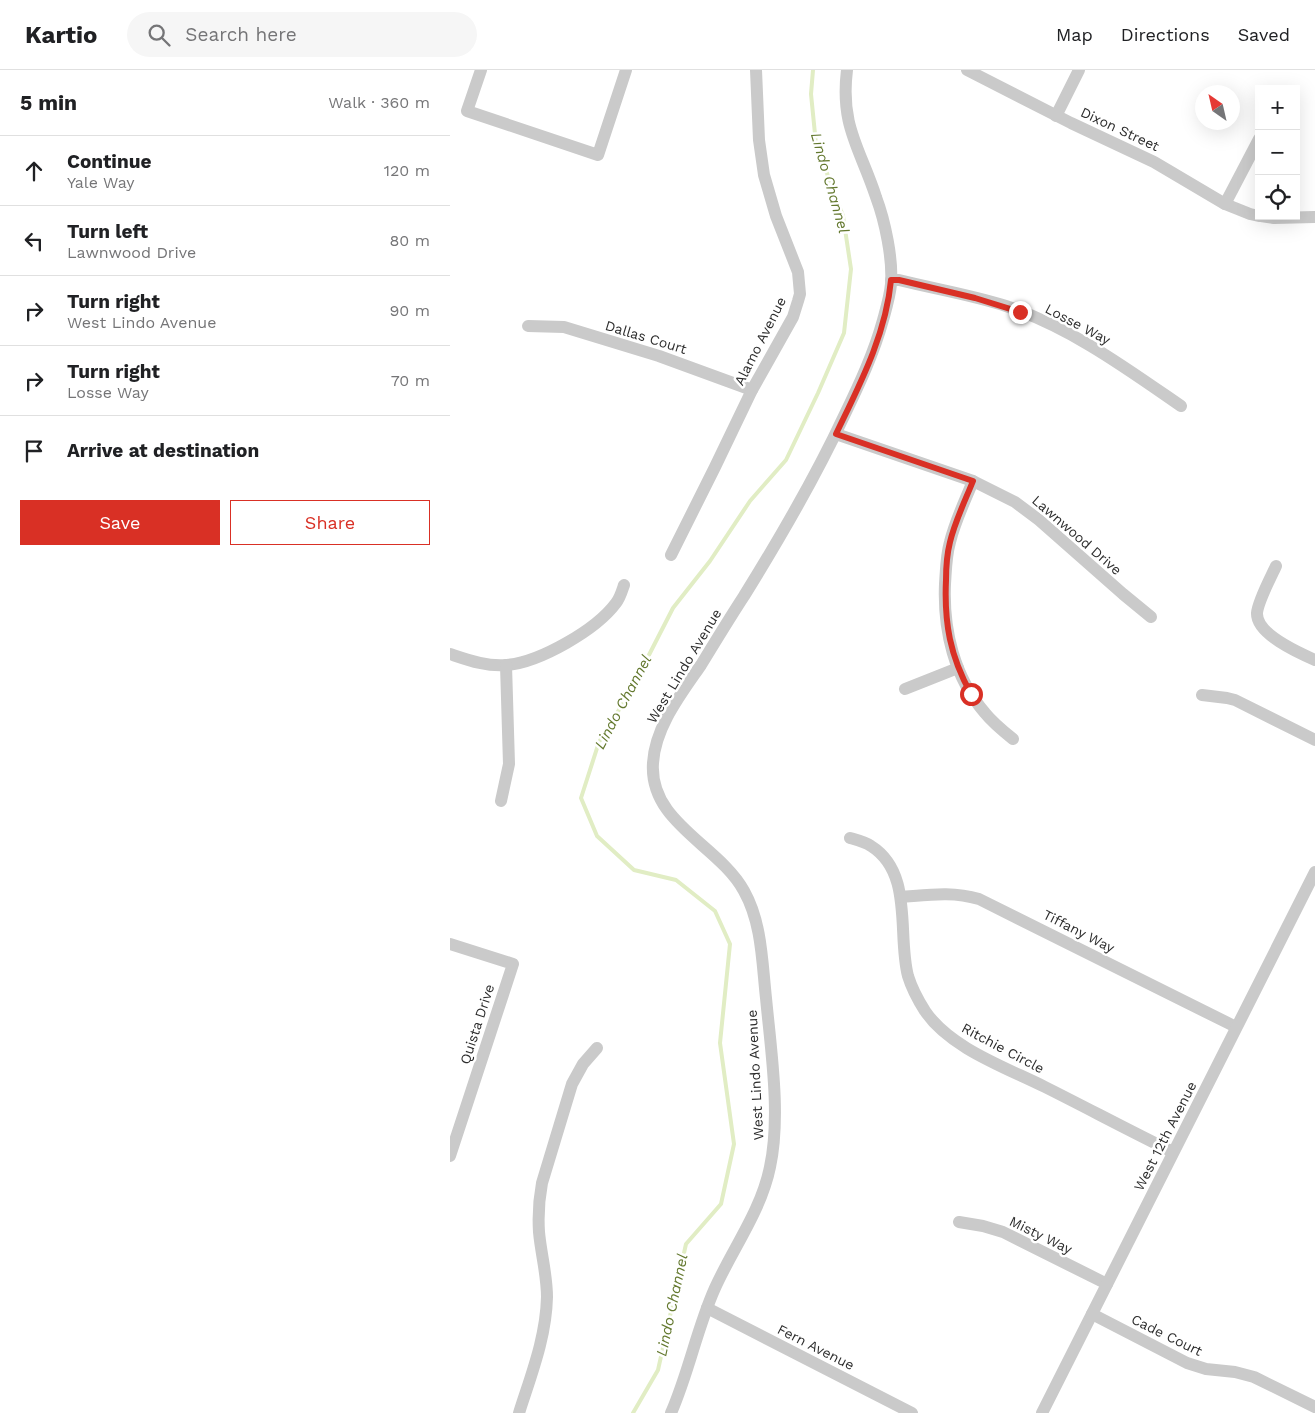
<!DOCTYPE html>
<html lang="en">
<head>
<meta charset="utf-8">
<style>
	:root { --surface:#fff; --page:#f6f6f6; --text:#202124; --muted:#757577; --line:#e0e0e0; --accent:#d93025 }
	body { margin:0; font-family:"Work Sans",sans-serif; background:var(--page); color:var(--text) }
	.controls { position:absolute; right:15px; top:15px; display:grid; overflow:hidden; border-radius:0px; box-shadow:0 5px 20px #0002 }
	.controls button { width:45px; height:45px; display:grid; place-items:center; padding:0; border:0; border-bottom:1px solid var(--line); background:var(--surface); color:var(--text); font:25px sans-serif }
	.compass { position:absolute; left:745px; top:15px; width:45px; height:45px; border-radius:50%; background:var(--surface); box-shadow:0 5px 20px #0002; rotate:326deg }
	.stop { position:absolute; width:15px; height:15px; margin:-11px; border:4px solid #d93025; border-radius:50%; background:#fff }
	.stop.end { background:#d93025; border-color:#fff; box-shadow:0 1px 5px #0008 }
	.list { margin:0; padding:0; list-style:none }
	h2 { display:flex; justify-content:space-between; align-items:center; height:65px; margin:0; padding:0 20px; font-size:21px }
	h2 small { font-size:16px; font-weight:400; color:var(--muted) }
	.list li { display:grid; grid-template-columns:32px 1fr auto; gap:15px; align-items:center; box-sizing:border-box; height:70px; padding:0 20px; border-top:1px solid var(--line) }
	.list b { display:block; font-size:19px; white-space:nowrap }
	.list p { margin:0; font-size:16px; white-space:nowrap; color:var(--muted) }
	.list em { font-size:16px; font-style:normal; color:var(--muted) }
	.actions { display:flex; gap:10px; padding:15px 20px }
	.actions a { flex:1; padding:11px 0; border:1px solid var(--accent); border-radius:0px; text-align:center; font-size:18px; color:var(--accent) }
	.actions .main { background:var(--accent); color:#fff }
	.icon { flex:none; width:28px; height:28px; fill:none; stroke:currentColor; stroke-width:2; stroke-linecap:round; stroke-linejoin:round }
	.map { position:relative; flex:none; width:865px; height:1343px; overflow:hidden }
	header { display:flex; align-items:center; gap:30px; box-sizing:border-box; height:70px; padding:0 25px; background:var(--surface); border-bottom:1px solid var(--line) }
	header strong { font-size:24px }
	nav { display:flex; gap:28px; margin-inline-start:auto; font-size:18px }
	.search { width:350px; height:45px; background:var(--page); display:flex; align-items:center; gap:12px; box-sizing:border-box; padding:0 18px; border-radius:28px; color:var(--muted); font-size:19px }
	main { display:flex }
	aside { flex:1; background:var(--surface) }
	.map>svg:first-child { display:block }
</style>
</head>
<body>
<header>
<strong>Kartio</strong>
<div class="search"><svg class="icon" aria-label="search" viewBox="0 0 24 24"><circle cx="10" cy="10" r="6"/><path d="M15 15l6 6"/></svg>Search here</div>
<nav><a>Map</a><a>Directions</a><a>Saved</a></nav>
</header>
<main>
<aside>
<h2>5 min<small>Walk · 360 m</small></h2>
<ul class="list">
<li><svg class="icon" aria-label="ahead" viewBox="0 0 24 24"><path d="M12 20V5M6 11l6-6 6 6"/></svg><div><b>Continue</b><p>Yale Way</p></div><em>120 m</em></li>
<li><svg class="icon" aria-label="left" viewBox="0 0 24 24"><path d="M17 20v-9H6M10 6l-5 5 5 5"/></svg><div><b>Turn left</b><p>Lawnwood Drive</p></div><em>80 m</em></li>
<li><svg class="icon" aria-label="right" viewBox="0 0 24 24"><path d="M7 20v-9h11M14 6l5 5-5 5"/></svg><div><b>Turn right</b><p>West Lindo Avenue</p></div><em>90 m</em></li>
<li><svg class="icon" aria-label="right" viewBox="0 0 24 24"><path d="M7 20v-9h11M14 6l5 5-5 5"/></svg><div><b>Turn right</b><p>Losse Way</p></div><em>70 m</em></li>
<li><svg class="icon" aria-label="arrive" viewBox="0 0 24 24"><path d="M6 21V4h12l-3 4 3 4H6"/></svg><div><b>Arrive at destination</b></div></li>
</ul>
<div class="actions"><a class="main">Save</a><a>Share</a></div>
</aside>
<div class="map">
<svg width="865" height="1343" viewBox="0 0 865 1343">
	<rect width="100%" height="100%" fill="#fff"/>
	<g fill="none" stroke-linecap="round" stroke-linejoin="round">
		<polyline stroke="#e1edc4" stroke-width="4" points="183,1343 208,1300 236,1174 271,1134 284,1074 270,973 280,874 265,841 226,810 184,800 147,766 131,728 149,672 180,622 223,538 260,491 300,431 336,390 368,323 394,263 401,199 393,146 366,74 361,24 363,0"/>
		<g stroke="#cacaca" stroke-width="12">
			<polyline points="31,0 17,41 148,85 176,0"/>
			<polyline points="517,0 621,53 704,92 775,134 800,144 809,146"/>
			<polyline points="606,46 629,0"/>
			<polyline points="775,134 809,69"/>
			<polyline points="811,146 824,148 865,147"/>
			<path d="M441,210H449C485,219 522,225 556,236C620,257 676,298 731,336"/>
			<polyline points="78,256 114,257 209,286 302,320"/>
			<polyline points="386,364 523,411 565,432 589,450 673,524 701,547"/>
			<path d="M523,411C515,431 505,451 500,472C496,486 496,500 495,514C493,560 504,607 535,643C543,653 553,661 563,669"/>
			<polyline points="221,485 265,397 302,320 343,247 348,231 350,224 348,202 326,146 314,105 309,70 306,0"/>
			<path d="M826,496C821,507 808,531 807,543C806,564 849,583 865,590"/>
			<path d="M0,584C18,590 37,597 57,595C90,592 146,560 166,533C170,528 172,521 174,515"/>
			<polyline points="455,619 508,598"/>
			<polyline points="752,625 777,628 785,630 865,670"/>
			<polyline points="51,731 59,694 56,595"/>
			<path d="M400,768C407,770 415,772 421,776C464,803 447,865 458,906C462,919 468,930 475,941C500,978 555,997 595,1017C637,1038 680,1061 723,1082"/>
			<path d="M451,827C478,825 502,821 529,829L786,957"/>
			<polyline points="0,874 63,894 0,1086"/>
			<polyline points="509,1152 533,1156 553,1162 657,1214"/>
			<polyline points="257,1238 462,1343"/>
			<polyline points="642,1244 737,1293 756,1299 785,1302 804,1307 865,1337"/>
			<path d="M69,1343C81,1305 96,1268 97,1227C97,1205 91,1184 89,1162C88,1146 89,1129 92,1113L122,1014L133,994L147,978"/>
			<path d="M221,1343C239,1302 247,1258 265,1218C283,1178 311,1141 320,1097C331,1046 321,981 316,928C312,892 312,853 294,821C269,775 199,753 203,693C205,657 231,624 251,595C265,572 279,549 294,526C330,468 365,408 394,346C409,315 424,283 433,250C436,239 440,226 441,214C443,189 435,151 426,127C410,78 390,56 397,0"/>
			<polyline points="592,1343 865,802"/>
		</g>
	</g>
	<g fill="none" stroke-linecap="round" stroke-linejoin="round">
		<path stroke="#d93025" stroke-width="6" d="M521,624C500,586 494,553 496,510C496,497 497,484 500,472C505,451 515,431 523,411L386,364C409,316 436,265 441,210H449L525,228L570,242"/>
	</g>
	<g text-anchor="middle" stroke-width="5" stroke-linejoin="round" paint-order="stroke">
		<g font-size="14" fill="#2d2d2d" stroke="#fff">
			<text transform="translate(670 59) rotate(25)" y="5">Dixon Street</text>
			<text transform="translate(628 254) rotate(28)" y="5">Losse Way</text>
			<text transform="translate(196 267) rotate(17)" y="5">Dallas Court</text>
			<text transform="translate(310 271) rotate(-63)" y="5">Alamo Avenue</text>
			<text transform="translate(627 465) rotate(41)" y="5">Lawnwood Drive</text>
			<text transform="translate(234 596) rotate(-59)" y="5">West Lindo Avenue</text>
			<text transform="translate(629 861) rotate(27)" y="5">Tiffany Way</text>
			<text transform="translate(27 954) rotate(-72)" y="5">Quista Drive</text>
			<text transform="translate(553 978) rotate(28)" y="5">Ritchie Circle</text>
			<text transform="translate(305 1005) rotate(-93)" y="5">West Lindo Avenue</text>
			<text transform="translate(715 1066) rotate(-63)" y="5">West 12th Avenue</text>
			<text transform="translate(591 1165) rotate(26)" y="5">Misty Way</text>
			<text transform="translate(717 1265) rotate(26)" y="5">Cade Court</text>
			<text transform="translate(366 1277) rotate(27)" y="5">Fern Avenue</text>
		</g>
		<g font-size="15" font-style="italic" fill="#64792f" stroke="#fff">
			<text transform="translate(380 113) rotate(74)" y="5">Lindo Channel</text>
			<text transform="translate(173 632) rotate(-62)" y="5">Lindo Channel</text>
			<text transform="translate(222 1235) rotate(-78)" y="5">Lindo Channel</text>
		</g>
	</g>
</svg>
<div class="controls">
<button>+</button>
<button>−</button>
<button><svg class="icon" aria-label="locate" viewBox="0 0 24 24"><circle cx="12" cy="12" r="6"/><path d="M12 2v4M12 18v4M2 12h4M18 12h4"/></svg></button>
</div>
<svg class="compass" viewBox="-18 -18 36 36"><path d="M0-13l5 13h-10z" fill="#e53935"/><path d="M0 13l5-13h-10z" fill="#757577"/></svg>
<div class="stop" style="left:521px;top:624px"></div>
<div class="stop end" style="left:570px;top:242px"></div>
</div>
</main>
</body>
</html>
